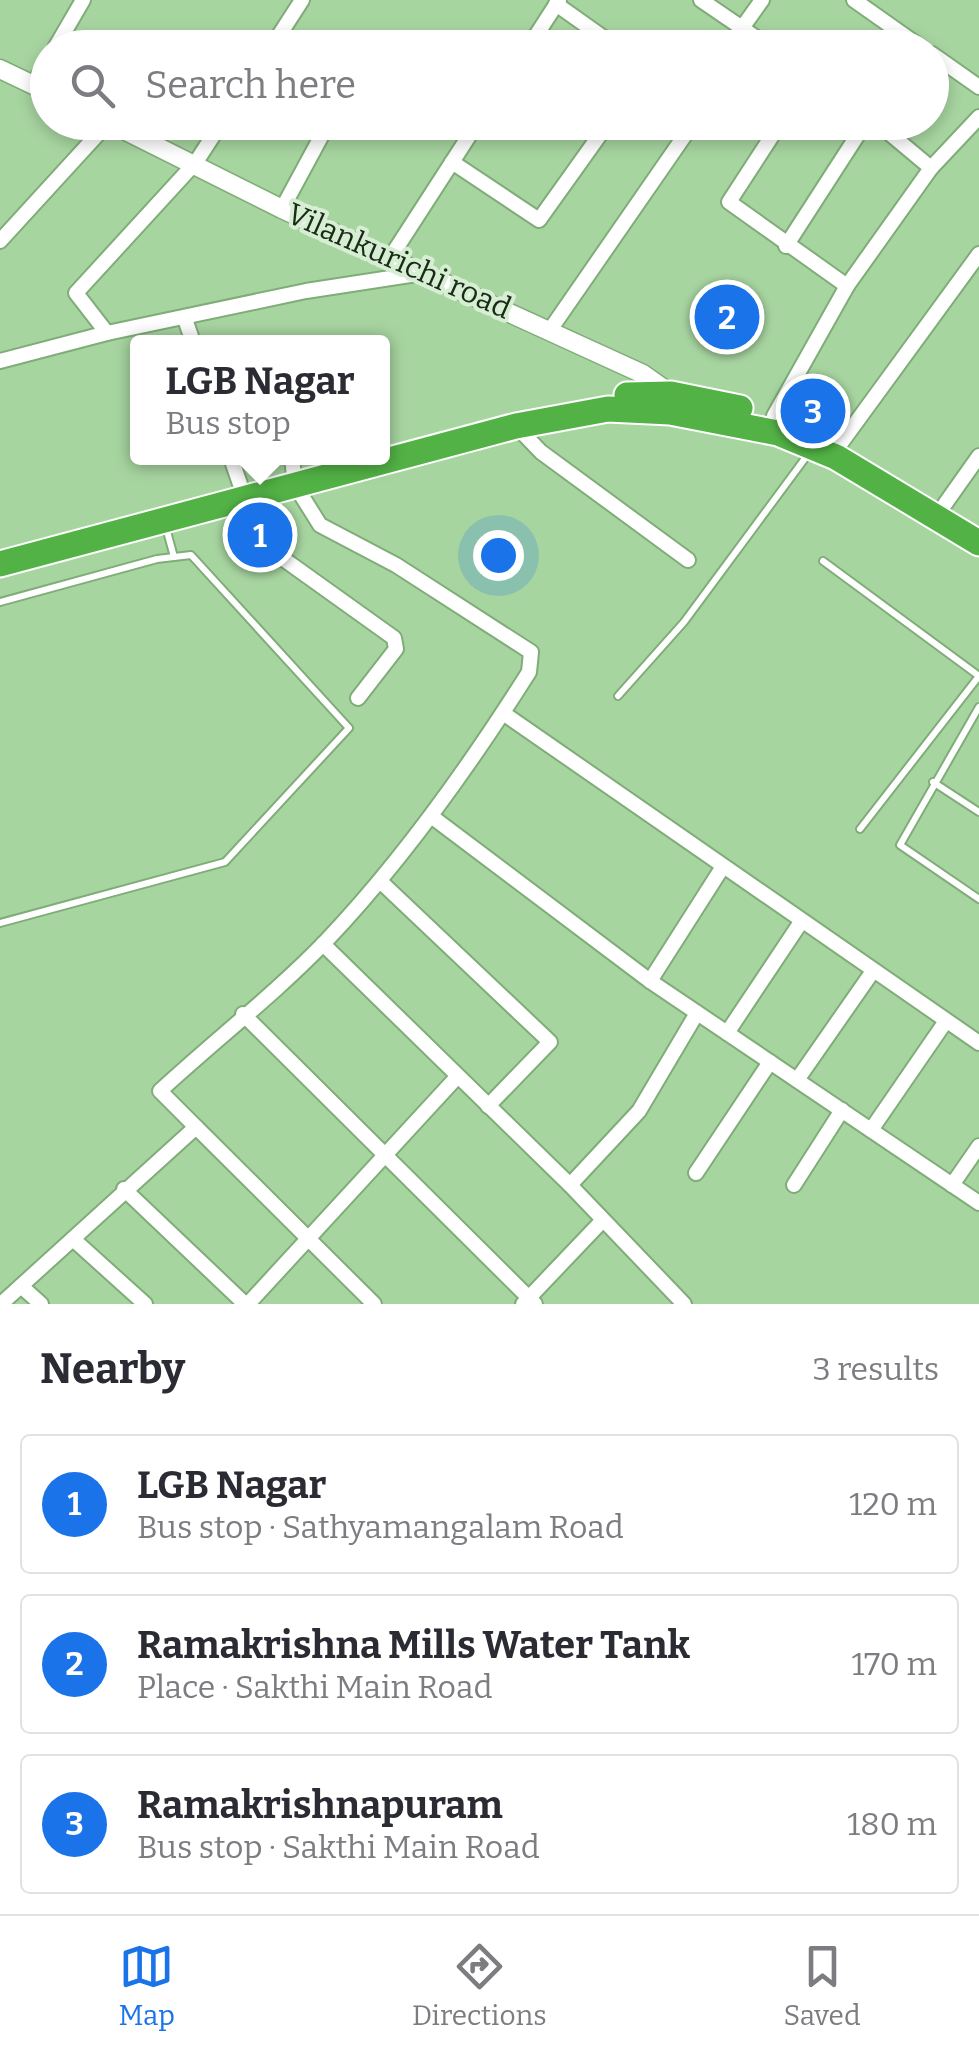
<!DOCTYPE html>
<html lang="en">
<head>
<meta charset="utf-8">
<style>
	:root { --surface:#fff; --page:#f7f7f7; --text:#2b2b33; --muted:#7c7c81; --line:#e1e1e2; --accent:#1a73e8 }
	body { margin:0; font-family:Bitter,serif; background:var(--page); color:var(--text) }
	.you { position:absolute; left:498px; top:555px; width:35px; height:35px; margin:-25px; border:8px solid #fff; border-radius:50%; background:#1a73e8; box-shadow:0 0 0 15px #1a73e833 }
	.badge { display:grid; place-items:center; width:65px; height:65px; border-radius:50%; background:var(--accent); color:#fff; font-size:32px; font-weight:700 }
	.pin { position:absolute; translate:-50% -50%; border:5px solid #fff; box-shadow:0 2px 10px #0006 }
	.popup { position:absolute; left:130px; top:335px; width:260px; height:130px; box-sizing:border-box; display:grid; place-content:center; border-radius:10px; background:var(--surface); filter:drop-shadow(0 2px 8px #0005); font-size:32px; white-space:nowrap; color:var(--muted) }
	.popup b { font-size:38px; color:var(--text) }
	.popup::after { content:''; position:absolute; left:50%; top:100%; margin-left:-20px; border:20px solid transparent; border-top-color:var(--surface) }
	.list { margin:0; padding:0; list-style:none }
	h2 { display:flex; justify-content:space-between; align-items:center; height:130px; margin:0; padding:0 40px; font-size:42px }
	h2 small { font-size:32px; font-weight:400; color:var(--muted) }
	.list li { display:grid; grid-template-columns:65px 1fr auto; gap:30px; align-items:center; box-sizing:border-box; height:140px; margin:0 20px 20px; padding:0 20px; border:2px solid var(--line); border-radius:10px }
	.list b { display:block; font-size:38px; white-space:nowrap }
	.list p { margin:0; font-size:32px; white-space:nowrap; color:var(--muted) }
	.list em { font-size:32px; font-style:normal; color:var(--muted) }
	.icon { flex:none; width:55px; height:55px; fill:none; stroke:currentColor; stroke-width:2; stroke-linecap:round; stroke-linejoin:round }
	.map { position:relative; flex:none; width:979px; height:1304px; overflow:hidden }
	.search { position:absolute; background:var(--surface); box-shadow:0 5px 15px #0003; left:30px; right:30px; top:30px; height:110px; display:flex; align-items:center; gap:25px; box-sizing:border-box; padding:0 35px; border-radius:55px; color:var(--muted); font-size:38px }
	.sheet { height:610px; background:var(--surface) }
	nav { display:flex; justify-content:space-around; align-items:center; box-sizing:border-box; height:140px; border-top:2px solid var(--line); background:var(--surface); font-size:28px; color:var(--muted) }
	nav a { display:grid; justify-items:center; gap:5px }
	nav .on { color:var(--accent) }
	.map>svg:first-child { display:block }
</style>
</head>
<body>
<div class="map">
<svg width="979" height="1304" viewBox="0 0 979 1304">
	<rect width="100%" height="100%" fill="#a7d5a0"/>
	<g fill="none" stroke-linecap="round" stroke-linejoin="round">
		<defs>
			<g id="lane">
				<polyline points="165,524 174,557"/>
				<polyline points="823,561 979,676 860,829"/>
				<polyline points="0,602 157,559 191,555 349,728 225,862 0,923"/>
				<polyline points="618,696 684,622 809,453"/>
				<polyline points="979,707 900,845 979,899"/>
				<polyline points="933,782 979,812"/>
			</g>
			<g id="street">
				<polyline points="701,0 742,28 728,48"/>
				<polyline points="762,0 742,28 771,48"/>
				<polyline points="854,0 922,48"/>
				<polyline points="556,4 618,48"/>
				<polyline points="55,48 83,0"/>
				<polyline points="271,48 302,0"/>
				<polyline points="377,48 379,44"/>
				<polyline points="528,48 559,0"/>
				<polyline points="932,54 979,87"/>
				<polyline points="33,85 48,60"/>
				<polyline points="781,122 729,202 847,286"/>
				<polyline points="452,162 539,220 609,122"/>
				<polyline points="931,168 979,117"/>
				<polyline points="282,209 329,122"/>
				<polyline points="0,241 108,123"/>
				<polyline points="786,246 866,122"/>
				<polyline points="392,255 478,122"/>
				<polyline points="185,319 193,342"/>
				<polyline points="550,330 694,122"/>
				<polyline points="107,333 76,293 196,162 222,122"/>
				<polyline points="0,361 107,333 306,291 423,273"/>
				<polyline points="774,416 847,286 931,168 876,122"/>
				<polyline points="516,426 541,452 688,560"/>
				<polyline points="841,443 979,254"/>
				<polyline points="231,458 240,484"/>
				<polyline points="945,504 979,456"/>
				<polyline points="228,505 285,560 394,638 396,649 358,698"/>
				<polyline points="503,713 979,1043"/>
				<polyline points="431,816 650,981 979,1203"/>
				<polyline points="380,881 550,1042 488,1106"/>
				<polyline points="323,944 570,1185 684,1304"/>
				<polyline points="650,981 722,868"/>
				<polyline points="243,1014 535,1304"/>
				<polyline points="727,1033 801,922"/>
				<polyline points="797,1080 873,971"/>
				<polyline points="196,1127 374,1304"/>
				<polyline points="871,1130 946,1021"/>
				<polyline points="696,1173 770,1062"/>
				<polyline points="570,1185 639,1111 697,1013"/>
				<polyline points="794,1185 842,1110"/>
				<polyline points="952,1185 979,1146"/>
				<polyline points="124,1189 245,1304"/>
				<polyline points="73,1239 145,1304"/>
				<polyline points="21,1286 41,1304"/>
				<path d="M1,1304L196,1127L160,1091C214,1041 275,994 326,941C403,860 469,767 529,672L531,652L396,565L320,525L295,485L292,458"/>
				<polyline points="248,1304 456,1078"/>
				<polyline points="523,1304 602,1221"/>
			</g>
			<g id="secondary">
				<polyline points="0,69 48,92"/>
				<polyline points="108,122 282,209 643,374 670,393"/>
			</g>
			<g id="highway">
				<polyline points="627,395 671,394 740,408"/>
				<polyline points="0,564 516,426 608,409 670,412 778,433 836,457 979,543"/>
			</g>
		</defs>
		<use href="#lane" stroke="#80ac79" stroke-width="10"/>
		<use href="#street" stroke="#80ac79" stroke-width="18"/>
		<use href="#secondary" stroke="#80ac79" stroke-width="21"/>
		<use href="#highway" stroke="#fff" stroke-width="29"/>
		<use href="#lane" stroke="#fff" stroke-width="6"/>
		<use href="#street" stroke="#fff" stroke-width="14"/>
		<use href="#secondary" stroke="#fff" stroke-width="18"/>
		<use href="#highway" stroke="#52b245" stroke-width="25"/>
	</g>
	<g text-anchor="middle" stroke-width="8" stroke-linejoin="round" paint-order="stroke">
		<g font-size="30" fill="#192b17" stroke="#d7eed4">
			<text transform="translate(399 261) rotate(24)" y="10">Vilankurichi road</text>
		</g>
	</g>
</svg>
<div class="you"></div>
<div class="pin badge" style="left:260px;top:535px">1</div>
<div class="popup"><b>LGB Nagar</b>Bus stop</div>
<div class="pin badge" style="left:727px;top:317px">2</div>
<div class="pin badge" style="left:813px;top:411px">3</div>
<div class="search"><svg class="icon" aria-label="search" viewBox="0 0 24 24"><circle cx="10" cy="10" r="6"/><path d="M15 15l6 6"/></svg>Search here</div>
</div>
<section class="sheet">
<h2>Nearby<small>3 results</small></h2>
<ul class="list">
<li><span class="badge">1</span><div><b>LGB Nagar</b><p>Bus stop · Sathyamangalam Road</p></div><em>120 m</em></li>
<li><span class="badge">2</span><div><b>Ramakrishna Mills Water Tank</b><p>Place · Sakthi Main Road</p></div><em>170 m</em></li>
<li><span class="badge">3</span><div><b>Ramakrishnapuram</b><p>Bus stop · Sakthi Main Road</p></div><em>180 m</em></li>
</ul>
</section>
<nav>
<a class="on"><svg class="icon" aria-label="map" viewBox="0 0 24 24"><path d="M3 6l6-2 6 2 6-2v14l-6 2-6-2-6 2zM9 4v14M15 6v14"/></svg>Map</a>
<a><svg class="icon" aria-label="directions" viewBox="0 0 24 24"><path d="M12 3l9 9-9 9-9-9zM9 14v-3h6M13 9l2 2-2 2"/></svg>Directions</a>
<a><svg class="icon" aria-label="saved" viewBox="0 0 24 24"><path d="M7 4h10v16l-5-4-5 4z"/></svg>Saved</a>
</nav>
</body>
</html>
